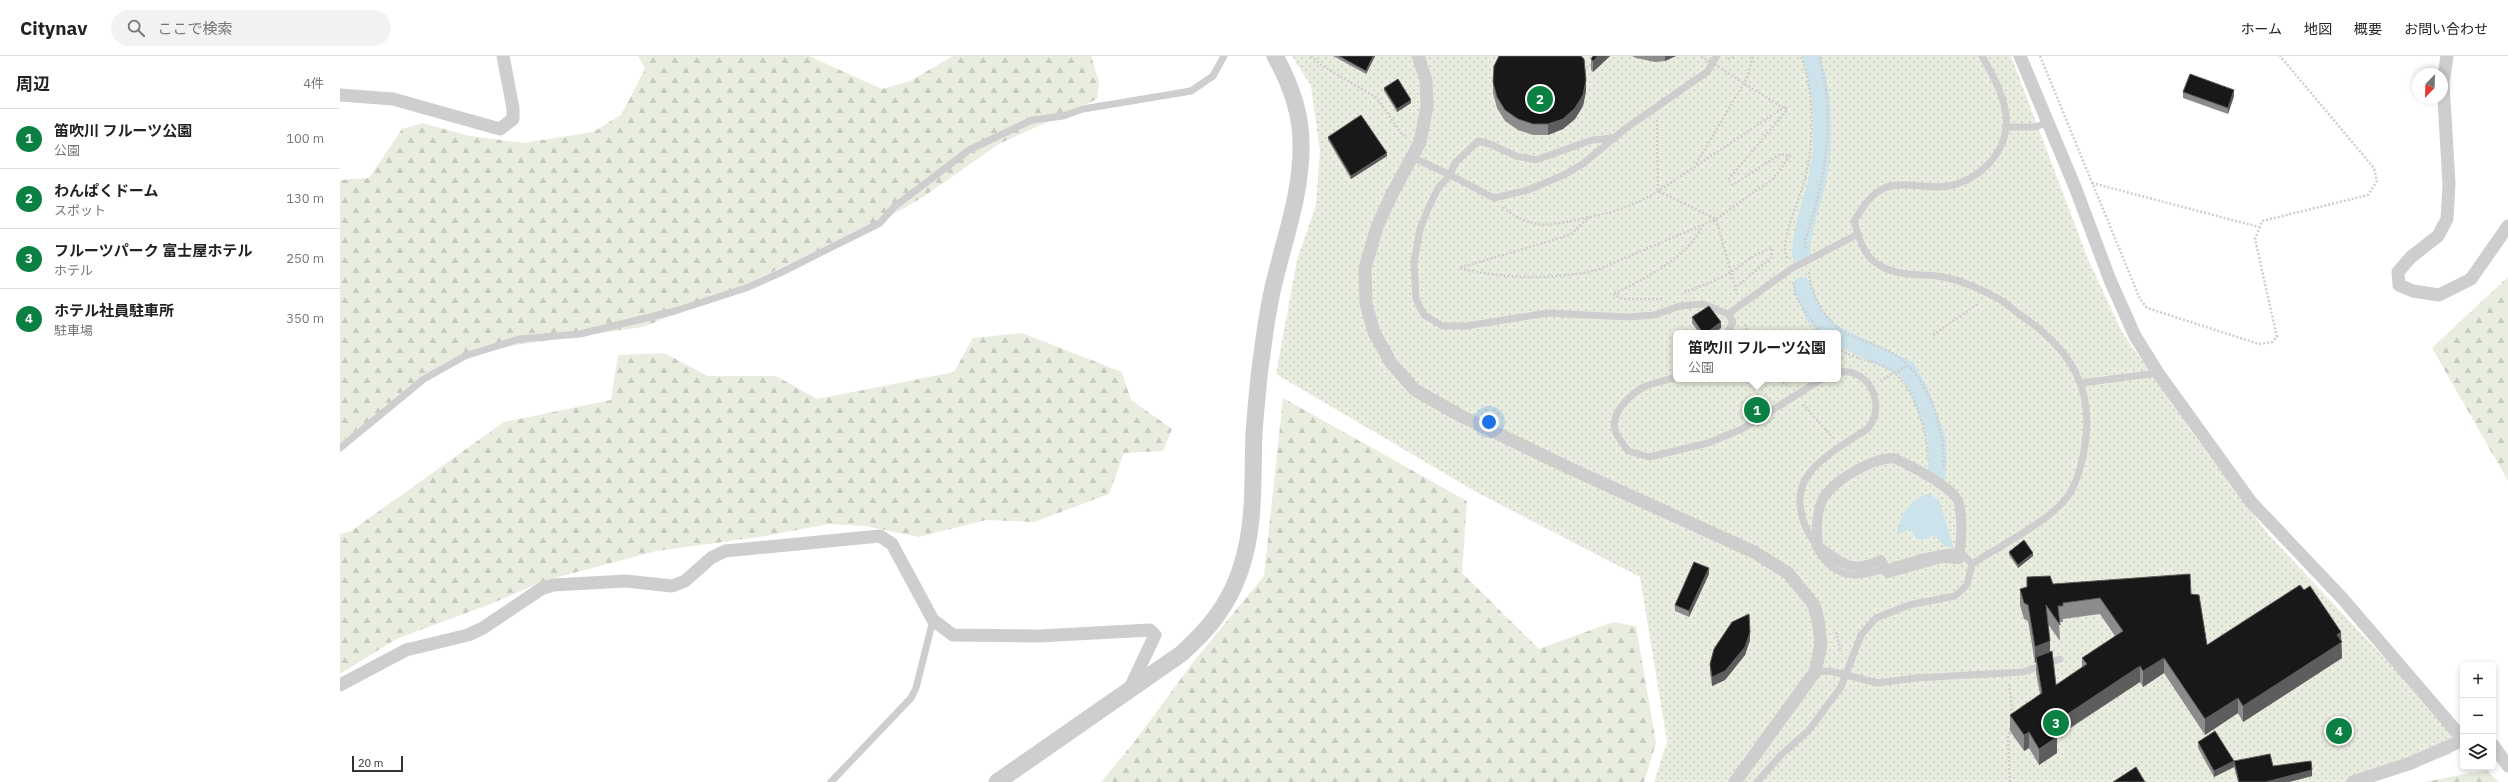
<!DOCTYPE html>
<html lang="ja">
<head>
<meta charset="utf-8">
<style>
	:root { --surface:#fff; --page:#f2f2f2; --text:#222; --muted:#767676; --line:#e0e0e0; --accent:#0b8043 }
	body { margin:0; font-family:"IBM Plex Sans","Noto Sans JP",sans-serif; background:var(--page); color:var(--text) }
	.controls { position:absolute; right:12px; bottom:12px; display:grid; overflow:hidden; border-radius:6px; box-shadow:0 2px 6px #0003 }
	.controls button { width:36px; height:36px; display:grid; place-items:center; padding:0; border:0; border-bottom:1px solid var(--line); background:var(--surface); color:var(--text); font:20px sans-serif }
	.compass { position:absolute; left:2072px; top:12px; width:36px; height:36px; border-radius:50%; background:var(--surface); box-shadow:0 2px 6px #0003; rotate:203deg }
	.scale { position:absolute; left:12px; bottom:10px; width:51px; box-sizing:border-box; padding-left:4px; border:2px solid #313131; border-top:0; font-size:11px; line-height:14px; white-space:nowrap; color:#313131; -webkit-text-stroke:3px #fff; paint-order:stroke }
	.you { position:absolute; left:1149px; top:366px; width:14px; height:14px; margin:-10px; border:3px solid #fff; border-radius:50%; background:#1a73e8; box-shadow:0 0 0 6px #1a73e833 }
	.badge { display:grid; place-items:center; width:26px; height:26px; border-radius:50%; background:var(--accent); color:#fff; font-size:13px; font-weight:700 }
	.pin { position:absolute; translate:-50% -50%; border:2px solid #fff; box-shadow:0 1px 4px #0006 }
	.popup { position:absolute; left:1333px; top:274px; width:168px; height:52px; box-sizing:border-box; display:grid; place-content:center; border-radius:6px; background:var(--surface); filter:drop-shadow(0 1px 3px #0005); font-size:13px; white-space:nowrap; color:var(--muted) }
	.popup b { font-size:15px; color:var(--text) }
	.popup::after { content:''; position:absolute; left:50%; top:100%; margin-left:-8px; border:8px solid transparent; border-top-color:var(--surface) }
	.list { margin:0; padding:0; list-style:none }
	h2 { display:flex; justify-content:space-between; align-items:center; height:52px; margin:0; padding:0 16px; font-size:17px }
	h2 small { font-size:13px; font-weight:400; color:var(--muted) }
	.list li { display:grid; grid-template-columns:26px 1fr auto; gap:12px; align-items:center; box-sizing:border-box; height:60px; padding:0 16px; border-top:1px solid var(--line) }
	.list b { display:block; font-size:15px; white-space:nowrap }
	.list p { margin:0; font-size:13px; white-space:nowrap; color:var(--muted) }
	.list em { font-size:13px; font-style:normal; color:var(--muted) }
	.icon { flex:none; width:22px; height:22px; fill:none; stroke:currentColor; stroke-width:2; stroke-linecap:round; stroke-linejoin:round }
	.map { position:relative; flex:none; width:2168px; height:726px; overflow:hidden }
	header { display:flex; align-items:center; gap:24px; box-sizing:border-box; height:56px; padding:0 20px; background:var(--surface); border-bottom:1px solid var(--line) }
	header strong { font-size:19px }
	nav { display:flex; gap:22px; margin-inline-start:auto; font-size:14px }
	.search { width:280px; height:36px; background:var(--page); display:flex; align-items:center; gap:10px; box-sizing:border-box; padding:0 14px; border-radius:22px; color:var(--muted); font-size:15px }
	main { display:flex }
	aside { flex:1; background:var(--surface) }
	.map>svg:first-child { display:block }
</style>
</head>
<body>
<header>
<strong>Citynav</strong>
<div class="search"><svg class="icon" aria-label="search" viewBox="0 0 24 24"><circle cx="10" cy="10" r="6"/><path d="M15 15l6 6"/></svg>ここで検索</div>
<nav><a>ホーム</a><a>地図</a><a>概要</a><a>お問い合わせ</a></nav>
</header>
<main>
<aside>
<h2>周辺<small>4件</small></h2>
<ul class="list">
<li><span class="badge">1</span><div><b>笛吹川 フルーツ公園</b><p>公園</p></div><em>100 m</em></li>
<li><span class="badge">2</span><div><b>わんぱくドーム</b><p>スポット</p></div><em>130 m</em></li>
<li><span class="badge">3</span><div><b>フルーツパーク 富士屋ホテル</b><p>ホテル</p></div><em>250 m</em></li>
<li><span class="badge">4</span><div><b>ホテル社員駐車所</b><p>駐車場</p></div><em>350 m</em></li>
</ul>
</aside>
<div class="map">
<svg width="2168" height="726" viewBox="0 0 2168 726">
	<defs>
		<pattern id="grass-dots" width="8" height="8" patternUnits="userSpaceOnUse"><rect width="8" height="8" fill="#e8eddf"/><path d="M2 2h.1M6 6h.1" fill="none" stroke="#c7ccc0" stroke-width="1.8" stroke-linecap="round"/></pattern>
		<pattern id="forest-firs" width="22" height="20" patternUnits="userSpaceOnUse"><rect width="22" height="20" fill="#e8eddf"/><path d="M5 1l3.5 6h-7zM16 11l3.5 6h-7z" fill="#c7ccc0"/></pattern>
	</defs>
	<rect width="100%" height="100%" fill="#fff"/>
	<path fill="url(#grass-dots)" fill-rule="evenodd" d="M952,0H1671L1748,203L1782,276L1862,390L1928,478L2108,670L2118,678L2111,698L2032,726H1314L1327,686L1300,521L1138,437L936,318L957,204L976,149L980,95L971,30ZM1336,277H1498V323H1336Z"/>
	<g fill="url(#forest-firs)">
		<polygon points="298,0 469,0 542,33 570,25 613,0 751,0 759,26 757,43 659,88 583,141 533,170 378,241 303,271 176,289 126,301 65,336 0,387 0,124 29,122 62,73 82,67 130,80 183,87 253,76 281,59 305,13"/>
		<polygon points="2168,221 2168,425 2092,292"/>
		<polygon points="682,277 782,316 791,344 832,373 823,395 784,397 769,438 694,466 646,464 579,481 526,470 489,468 419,481 316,495 207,524 148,549 56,583 0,618 0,478 11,475 164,366 271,344 278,299 324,297 368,320 436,320 477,343 614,316 633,282"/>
		<polygon points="943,342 1127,445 1122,517 1199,593 1273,566 1296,570 1316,687 1304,726 761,726 795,685 854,605 924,520"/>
		<polygon points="2146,714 2159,726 2083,726 2084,726"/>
	</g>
	<path fill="#cce3ec" d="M1589,438L1599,444L1614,492L1604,490L1594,479L1583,484L1577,483L1570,473L1557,478C1559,460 1571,441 1589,438Z"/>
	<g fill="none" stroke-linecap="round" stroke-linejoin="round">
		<g stroke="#cce3ec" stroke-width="18">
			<path d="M1461,198C1462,172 1470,155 1476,130C1486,86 1485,43 1471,0"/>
			<polyline points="1462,230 1474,259 1493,277"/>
			<polyline points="1498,280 1567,313 1579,334 1597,383 1598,402 1596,420"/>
		</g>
		<g stroke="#cecece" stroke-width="2.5" stroke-dasharray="2 2" stroke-linecap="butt">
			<polyline points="971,0 981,9 1037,42 1061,77 1067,82"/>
			<polyline points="1700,0 1800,243 1807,252 1919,288 1932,286 1937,281 1915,183 1922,165 2028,139 2037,125 2034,112 1940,0"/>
			<polyline points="1388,3 1394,0"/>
			<polyline points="1243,14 1253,7"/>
			<polyline points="1317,64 1318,135 1376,163 1397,238"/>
			<polyline points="1356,108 1407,22 1413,0"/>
			<polyline points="1752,127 1919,171"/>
			<path d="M1163,151C1191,174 1208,170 1240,163C1258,159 1276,156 1293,148C1313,140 1331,126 1350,114C1382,93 1414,71 1446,50L1447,54L1388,124L1393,129L1440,98L1450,100L1434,122L1376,163L1257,214C1213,224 1163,223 1119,212L1230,179L1249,161"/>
			<path d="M1466,192L1465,185C1486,122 1496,65 1479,0"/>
			<path d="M1447,202C1439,185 1459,146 1464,126C1475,86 1475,39 1461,0"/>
			<path d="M1469,216C1471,238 1485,267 1506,277C1523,287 1545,290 1561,303C1589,324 1607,379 1603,413"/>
			<polyline points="1453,226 1456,241 1480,277"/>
			<path d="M1344,236C1360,231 1378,224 1392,215C1407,205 1414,198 1432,192V201L1395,232"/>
			<path d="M1322,243H1282L1273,238C1307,222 1347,201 1364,168"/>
			<polyline points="1405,268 1408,277"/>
			<polyline points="1593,279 1639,247"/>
			<path d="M1498,292C1511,302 1529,304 1543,310C1573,321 1588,377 1588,405"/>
			<polyline points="1440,323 1448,331"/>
			<polyline points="1540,325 1567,310"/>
			<polyline points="1463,348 1493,382"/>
			<polyline points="1496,576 1501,596"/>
			<polyline points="1669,628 1673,659"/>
			<polyline points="1670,726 1668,682 1671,669"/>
		</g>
		<g stroke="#cecece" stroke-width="7">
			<polyline points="1377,0 1367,16 1286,72 1244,107 1226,118 1188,134 1154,142 1110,119 1098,132 1088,153 1080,173 1074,206 1076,243 1084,259 1103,270 1126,270 1208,257 1288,261 1314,259 1340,250 1363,248 1388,258 1393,266 1387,277"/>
			<polyline points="1666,71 1694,71 1708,67"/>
			<polyline points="1072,101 1110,119 1115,107 1138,85 1150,88 1176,100 1196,104 1252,84 1275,82"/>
			<polyline points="1388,258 1451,213 1518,178"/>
			<path d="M1336,321C1326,325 1315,326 1306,330C1291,337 1268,358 1276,377C1279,383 1285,390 1288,395L1309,401L1368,387L1402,373L1482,323"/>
			<polyline points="1741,327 1818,317"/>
			<polyline points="0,392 84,323 125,300 179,283 240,278 335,255 406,232 440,217 540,167 554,151 629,94 692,64 723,60 743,53 851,35 873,20 884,0"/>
			<path d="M1475,490C1501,535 1528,517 1566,506C1584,500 1601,497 1620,495L1632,508"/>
			<path d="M1478,490C1467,477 1462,466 1460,449C1457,416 1489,398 1513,382C1517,379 1522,377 1526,374C1544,358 1536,324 1513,317C1509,315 1503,316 1498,316"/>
			<polyline points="1475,616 1490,615 1538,627 1576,622 1683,616 1720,603"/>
			<polyline points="491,726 571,642 576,632 593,564"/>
			<path d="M1417,726L1441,699L1469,674L1501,631L1521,579L1536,562L1569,549L1615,540L1627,529L1632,508C1658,491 1704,468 1724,445C1736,432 1741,411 1744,395C1756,332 1730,292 1679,258C1672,253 1665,246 1657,242C1639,232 1618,223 1597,220C1577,218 1557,220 1539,209C1523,200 1519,181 1514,165C1522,152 1532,136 1547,131C1563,126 1583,131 1599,131C1630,130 1663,104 1666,71C1669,48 1653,19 1642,0"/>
		</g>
		<path stroke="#cecece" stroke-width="10" d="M1553,402C1568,408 1615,432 1619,447C1623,466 1621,485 1619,503L1601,502L1548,517L1541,504C1511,518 1502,508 1478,490C1476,475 1476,461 1481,447C1490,425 1531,403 1553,402Z"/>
		<g stroke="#cecece" stroke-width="13">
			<polyline points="1078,0 1086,24 1087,51 1080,86 1051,140 1037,171 1025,212 1026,248 1034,276 1051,307 1075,334 1121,360 1227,411 1414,496 1448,517 1474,549 1478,564 1481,588 1475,616 1395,726"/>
			<polyline points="1680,0 1735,131 1770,224 1795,280 1818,317 1911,446 2002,542 2123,683"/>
			<polyline points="2107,0 2103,27 2109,128 2107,163 2098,180 2071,201 2058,216 2059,229 2073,235 2099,239 2131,223 2168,170"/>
			<polyline points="0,39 53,43 160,73 173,63 173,52 163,0"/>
			<polyline points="0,629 66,594 128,579 143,572 201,533 213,529 286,525 332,530 345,525 371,502 385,495 540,480 552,488 593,564 613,579 699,580 810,574 815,579 789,634"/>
			<polyline points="2153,689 2168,710"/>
			<polyline points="2013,726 2071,707 2123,684"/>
		</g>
		<path stroke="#cecece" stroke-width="17" d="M657,726L841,598C868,574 888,550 900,515C916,469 912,425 914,377C916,351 918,324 922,298C925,274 929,247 935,223C946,178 962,134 961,87C961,56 950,27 935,0"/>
		<polyline stroke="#cecece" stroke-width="2.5" stroke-dasharray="2 2" stroke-linecap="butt" points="1361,0 1443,52"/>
	</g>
	<g fill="#8c8c8c" fill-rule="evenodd">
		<polygon points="993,0 1035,0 1026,18"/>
		<polygon points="1270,0 1253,16 1251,14 1251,3"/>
		<polygon points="1292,0 1336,0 1325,5 1315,6 1296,2"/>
		<polygon points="1153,26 1246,35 1243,50 1235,63 1223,73 1208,79 1193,79 1178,74 1165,65 1157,52 1153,37"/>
		<polygon points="1044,32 1071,47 1057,56 1044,35"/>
		<polygon points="1843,36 1894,40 1888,58 1843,42"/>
		<polygon points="988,81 1047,100 1011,123 988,84"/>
		<polygon points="1352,261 1381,272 1374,277 1359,277 1352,267"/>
		<polygon points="1669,496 1693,500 1678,512 1669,499"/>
		<polygon points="1369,518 1349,561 1335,555 1335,549"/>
		<path d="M1687,521L1713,528L1851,538L1867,589L2001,585L2002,602L1903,666L1898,657L1865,679L1824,617L1803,631L1800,626L1717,681V697L1699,709L1689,692L1684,695L1670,675V659L1700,638L1696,617V606L1695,607L1688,565L1684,563L1680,549V533L1687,531ZM1760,558L1775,580L1742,602V611L1716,629L1710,596L1708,568L1720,585L1719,566H1723V563Z"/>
		<polygon points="1410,584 1405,599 1385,624 1372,630 1370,617 1370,608"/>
		<polygon points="1858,686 1894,705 1933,710 1972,720 1949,726 1898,726 1894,711 1874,721 1858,692"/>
	</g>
	<g fill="#5d5d5d">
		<polygon points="1033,0 1035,0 1026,18 1026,15"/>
		<polygon points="1258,0 1270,0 1253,16 1253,5"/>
		<polygon points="1325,0 1336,0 1325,5"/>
		<polygon points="1246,24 1246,35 1243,50 1235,63 1223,73 1208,79 1208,68"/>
		<polygon points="1894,34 1894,40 1888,58 1888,52"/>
		<polygon points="1071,44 1071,47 1057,56 1057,53"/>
		<polygon points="1047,97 1047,100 1011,123 1011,120"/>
		<polygon points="1381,266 1381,272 1374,277 1366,277"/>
		<polygon points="1693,497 1693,500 1678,512 1678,509"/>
		<polygon points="1369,512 1369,518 1349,561 1349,555"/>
		<polygon points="1410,576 1410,584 1405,599 1385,624 1372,630 1372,621"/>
		<polygon points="2001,576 2002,602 1903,666 1903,650"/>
		<polygon points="1710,585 1710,601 1696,601 1696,606 1695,607 1695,591"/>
		<polygon points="1824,602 1824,617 1803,631 1803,615"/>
		<polygon points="1800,610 1800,626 1711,684 1711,669"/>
		<polygon points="1898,642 1898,657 1865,679 1865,663"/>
		<polygon points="1689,676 1689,692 1684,695 1684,679"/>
		<polygon points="1717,681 1717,697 1699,709 1699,693"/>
		<polygon points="1894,705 1894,711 1874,721 1874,715"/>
		<polygon points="1972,714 1972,720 1949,726 1926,726"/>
	</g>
	<g fill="#181818" stroke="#5d5d5d">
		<polygon points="999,0 1033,0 1026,15"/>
		<polygon points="1159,0 1241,0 1244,3 1246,24 1243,39 1235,52 1223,63 1208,68 1193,68 1178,63 1165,54 1157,41 1153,26 1154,10"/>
		<polygon points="1253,0 1258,0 1253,5 1251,3"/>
		<polygon points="1850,18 1894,34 1888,52 1843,36"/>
		<polygon points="1058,23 1071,44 1057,53 1044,32"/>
		<polygon points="1021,59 1047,97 1011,120 988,81"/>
		<polygon points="1369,250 1381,266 1366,277 1363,277 1352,261"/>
		<polygon points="1684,484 1693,497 1678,509 1669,496"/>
		<polygon points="1354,506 1369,512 1349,555 1335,549"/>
		<polygon points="1850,518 1851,538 1859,539 1867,589 1960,529 1964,534 1970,530 2001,576 1997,579 2002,586 1903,650 1898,642 1865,663 1824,602 1803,615 1800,610 1711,669 1717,681 1699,693 1689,676 1684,679 1670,659 1702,637 1696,601 1712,595 1716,629 1747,608 1742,602 1783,575 1760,542 1723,547 1723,550 1718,550 1720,569 1706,549 1710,585 1695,591 1688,549 1684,547 1680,533 1687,531 1687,521 1710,520 1713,528"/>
		<polygon points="1409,558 1410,576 1405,591 1385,615 1372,621 1370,608 1374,593 1392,566"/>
		<polygon points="1875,675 1894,705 1874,715 1858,686"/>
		<polygon points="1930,698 1933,710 1971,705 1972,714 1926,726 1899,726 1894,705"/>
		<polygon points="1796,711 1805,726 1773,726"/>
	</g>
</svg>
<div class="controls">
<button>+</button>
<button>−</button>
<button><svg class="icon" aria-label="layers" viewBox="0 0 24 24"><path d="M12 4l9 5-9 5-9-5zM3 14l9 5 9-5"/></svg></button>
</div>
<svg class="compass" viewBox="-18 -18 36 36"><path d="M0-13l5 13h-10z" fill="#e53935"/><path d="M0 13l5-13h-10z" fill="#767676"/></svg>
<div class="scale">20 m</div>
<div class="you"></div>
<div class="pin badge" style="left:1417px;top:354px">1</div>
<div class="popup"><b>笛吹川 フルーツ公園</b>公園</div>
<div class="pin badge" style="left:1200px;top:43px">2</div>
<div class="pin badge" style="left:1716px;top:667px">3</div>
<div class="pin badge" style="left:1999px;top:675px">4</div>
</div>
</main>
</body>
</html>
